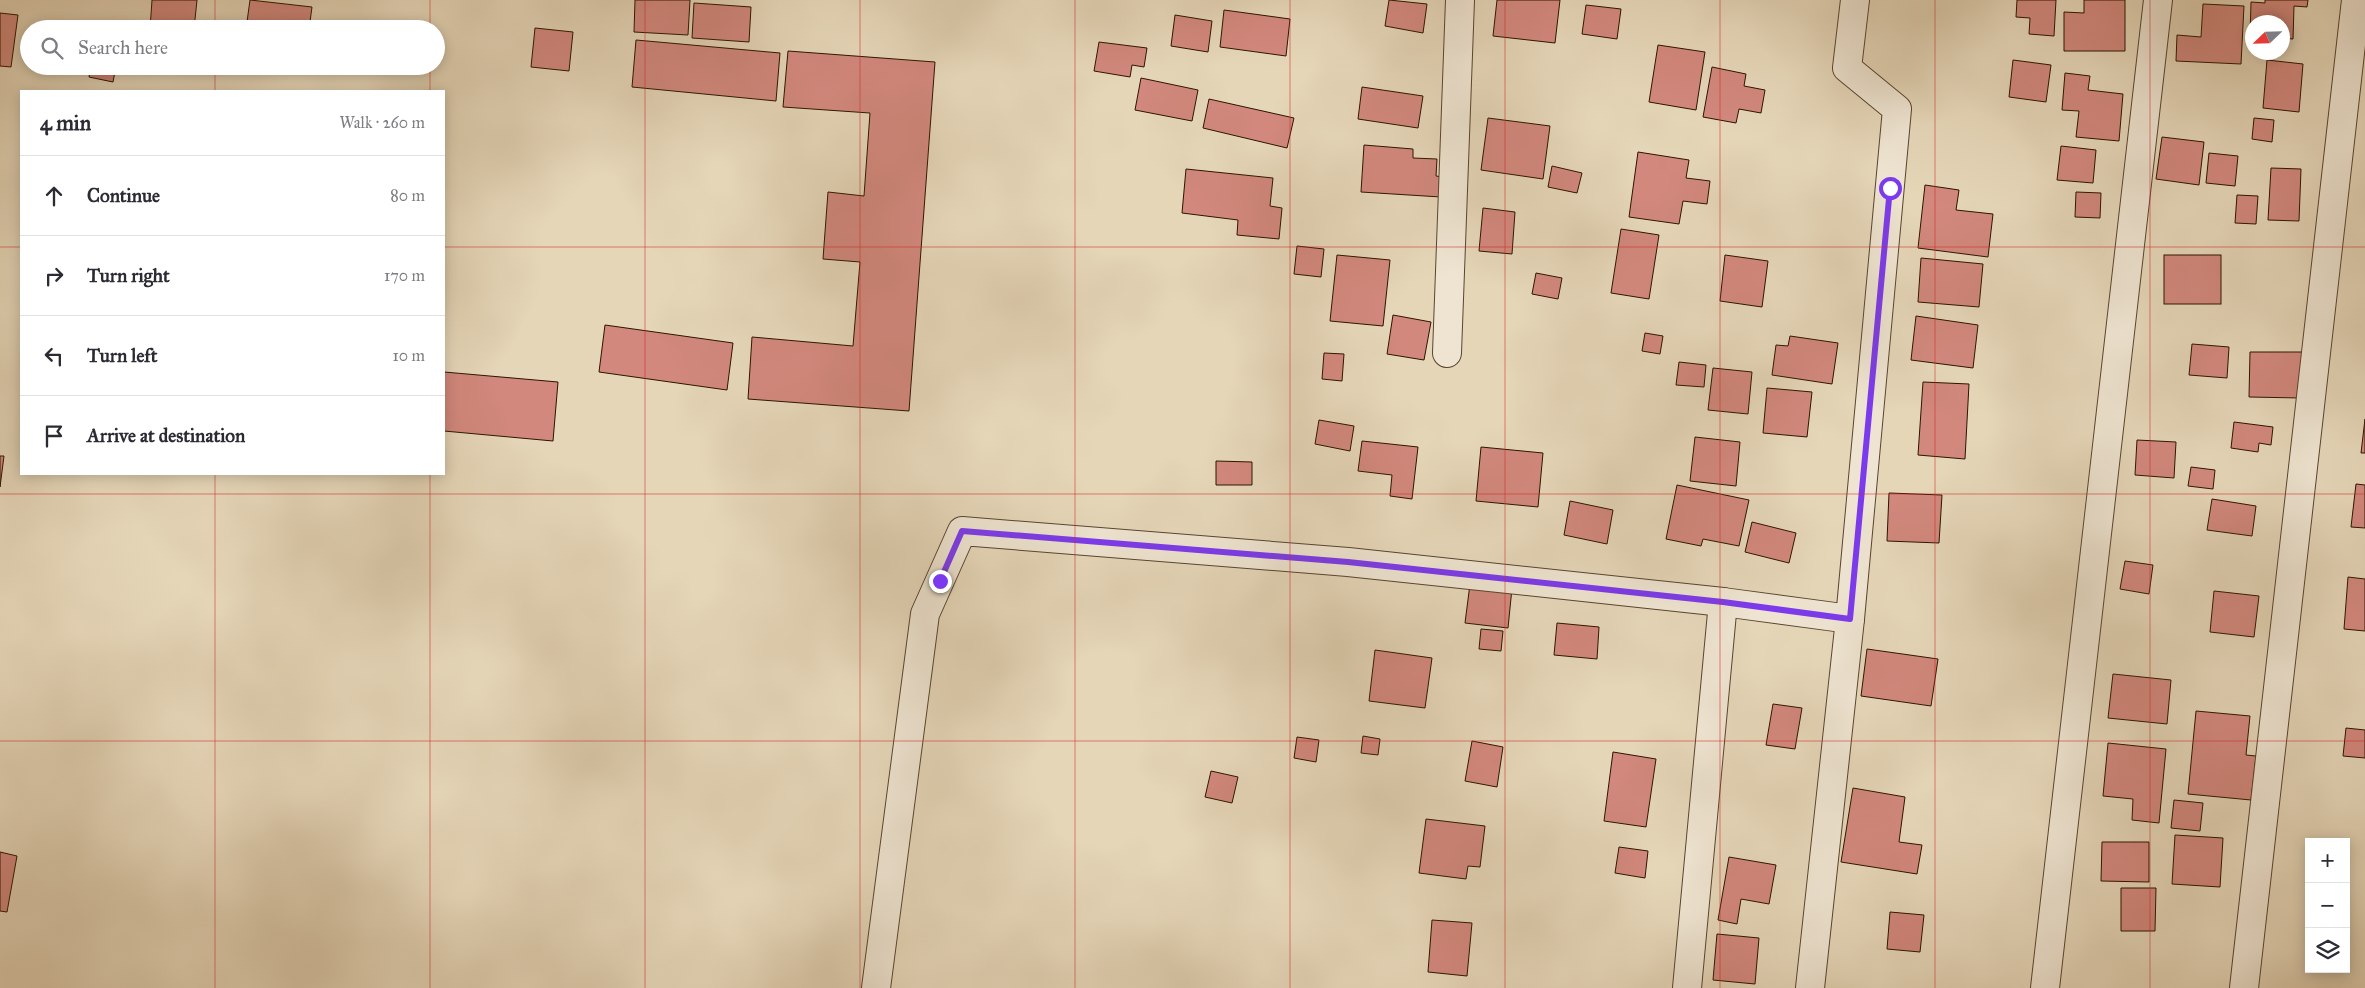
<!DOCTYPE html>
<html lang="en">
<head>
<meta charset="utf-8">
<style>
	:root { --surface:#fff; --page:#f7f7f7; --text:#2b2b33; --muted:#7c7c81; --line:#e1e1e2 }
	body { margin:0; font-family:"IM FELL Great Primer",serif; background:var(--page); color:var(--text) }
	.controls { position:absolute; right:15px; bottom:15px; display:grid; overflow:hidden; border-radius:0px; box-shadow:0 2px 12px #0003 }
	.controls button { width:45px; height:45px; display:grid; place-items:center; padding:0; border:0; border-bottom:1px solid var(--line); background:var(--surface); color:var(--text); font:25px sans-serif }
	.compass { position:absolute; left:2245px; top:15px; width:45px; height:45px; border-radius:50%; background:var(--surface); box-shadow:0 2px 12px #0003; rotate:247deg }
	.stop { position:absolute; width:15px; height:15px; margin:-11px; border:4px solid #7c3aed; border-radius:50%; background:#fff }
	.stop.end { background:#7c3aed; border-color:#fff; box-shadow:0 1px 5px #0008 }
	.list { margin:0; padding:0; list-style:none }
	h2 { display:flex; justify-content:space-between; align-items:center; height:65px; margin:0; padding:0 20px; font-size:21px }
	h2 small { font-size:16px; font-weight:400; color:var(--muted) }
	.list li { display:grid; grid-template-columns:32px 1fr auto; gap:15px; align-items:center; box-sizing:border-box; height:80px; padding:0 20px; border-top:1px solid var(--line) }
	.list b { display:block; font-size:19px; white-space:nowrap }
	.list em { font-size:16px; font-style:normal; color:var(--muted) }
	.icon { flex:none; width:28px; height:28px; fill:none; stroke:currentColor; stroke-width:2; stroke-linecap:round; stroke-linejoin:round }
	.map { position:relative; flex:none; width:2365px; height:988px; overflow:hidden }
	.search { position:absolute; background:var(--surface); box-shadow:0 2px 12px #0003; left:20px; top:20px; width:425px; height:55px; display:flex; align-items:center; gap:12px; box-sizing:border-box; padding:0 18px; border-radius:28px; color:var(--muted); font-size:19px }
	.panel { position:absolute; background:var(--surface); box-shadow:0 2px 12px #0003; left:20px; top:90px; width:425px; height:385px; border-radius:0px }
	.map>svg:first-child { display:block }
</style>
</head>
<body>
<div class="map">
<svg width="2365" height="988" viewBox="0 0 2365 988">
	<rect width="100%" height="100%" fill="#e5d6b8"/>
	<filter id="stains"><feTurbulence type="fractalNoise" baseFrequency=".004" numOctaves="4"/><feColorMatrix values="0 0 0 0 .2 0 0 0 0 .09 0 0 0 0 .02 0 0 0 .5 -.17"/></filter>
	<radialGradient id="worn" r=".72"><stop offset=".6" stop-color="#630" stop-opacity="0"/><stop offset="1" stop-color="#630" stop-opacity=".3"/></radialGradient>
	<g fill="#d2887d" stroke="#2c1400">
		<polygon points="152,0 197,0 194,29 150,29"/>
		<polygon points="250,0 312,7 309,29 246,29"/>
		<polygon points="635,0 690,0 688,35 634,32"/>
		<polygon points="1389,0 1427,4 1423,33 1385,26"/>
		<polygon points="1497,0 1560,0 1555,43 1493,36"/>
		<polygon points="2017,0 2056,0 2054,36 2029,34 2030,18 2016,17"/>
		<polygon points="2084,0 2125,0 2125,51 2064,51 2064,12 2084,13"/>
		<polygon points="2265,0 2308,0 2307,7 2294,6 2293,39 2282,38 2282,22 2252,22 2252,37 2250,37 2251,2 2265,3"/>
		<polygon points="694,3 751,7 749,42 692,38"/>
		<polygon points="2203,4 2244,6 2241,64 2176,61 2177,35 2201,37"/>
		<polygon points="1586,5 1621,9 1617,39 1582,34"/>
		<polygon points="1224,10 1290,19 1286,56 1220,47"/>
		<polygon points="0,13 18,15 11,67 0,66"/>
		<polygon points="1175,15 1212,21 1208,52 1171,46"/>
		<polygon points="535,28 573,32 569,71 531,67"/>
		<polygon points="636,40 780,53 776,101 632,87"/>
		<polygon points="1099,42 1147,48 1144,67 1132,65 1130,77 1094,71"/>
		<polygon points="1658,45 1705,52 1696,110 1649,102"/>
		<polygon points="788,51 935,62 909,411 748,399 752,337 853,346 860,262 823,259 828,192 864,196 870,113 783,107"/>
		<polygon points="2013,60 2051,65 2046,102 2009,97"/>
		<polygon points="2267,60 2303,64 2299,112 2263,108"/>
		<polygon points="91,66 116,66 113,82 89,77"/>
		<polygon points="1712,67 1746,74 1744,86 1765,90 1761,113 1739,109 1736,123 1703,117"/>
		<polygon points="2065,73 2090,76 2088,90 2123,94 2119,141 2076,137 2079,111 2062,110"/>
		<polygon points="1141,78 1198,90 1192,121 1135,110"/>
		<polygon points="1362,87 1423,96 1418,128 1358,119"/>
		<polygon points="1209,99 1294,118 1287,148 1203,128"/>
		<polygon points="1488,118 1550,126 1543,179 1481,170"/>
		<polygon points="2254,118 2274,120 2272,142 2252,139"/>
		<polygon points="2162,137 2204,142 2199,185 2156,179"/>
		<polygon points="1364,145 1413,149 1413,158 1437,159 1436,176 1443,177 1441,197 1361,192"/>
		<polygon points="2061,146 2096,150 2093,183 2057,180"/>
		<polygon points="1638,152 1689,160 1686,178 1710,181 1707,204 1683,201 1679,224 1629,217"/>
		<polygon points="2209,153 2238,156 2235,186 2206,183"/>
		<polygon points="1552,166 1582,173 1577,193 1548,187"/>
		<polygon points="2271,168 2301,169 2299,221 2268,220"/>
		<polygon points="1186,169 1273,178 1270,206 1282,208 1279,239 1237,235 1238,220 1182,213"/>
		<polygon points="1925,185 1959,190 1956,210 1993,214 1988,257 1918,248"/>
		<polygon points="2076,192 2101,193 2100,218 2075,217"/>
		<polygon points="2237,195 2258,196 2256,224 2235,223"/>
		<polygon points="1483,208 1515,212 1512,254 1479,251"/>
		<polygon points="1621,229 1659,235 1649,299 1611,293"/>
		<polygon points="1297,246 1324,249 1321,277 1294,274"/>
		<polygon points="1337,255 1390,260 1383,326 1330,321"/>
		<polygon points="1725,255 1768,261 1762,307 1720,301"/>
		<rect x="2164" y="255" width="57" height="49"/>
		<polygon points="1921,258 1983,264 1979,307 1918,302"/>
		<polygon points="1536,273 1562,278 1558,299 1532,294"/>
		<polygon points="1393,315 1431,322 1424,360 1387,354"/>
		<polygon points="1916,316 1978,325 1973,368 1911,360"/>
		<polygon points="605,325 733,343 727,390 599,372"/>
		<polygon points="1645,333 1663,336 1660,354 1642,351"/>
		<polygon points="1790,336 1838,343 1832,384 1772,375 1776,345 1788,346"/>
		<polygon points="2192,344 2229,347 2227,378 2189,375"/>
		<polygon points="2250,352 2302,352 2301,398 2249,397"/>
		<polygon points="1324,353 1344,354 1342,381 1322,379"/>
		<polygon points="1679,362 1706,365 1704,387 1676,385"/>
		<polygon points="1713,368 1752,372 1748,414 1708,410"/>
		<polygon points="444,372 558,382 553,441 444,431"/>
		<polygon points="1923,382 1969,384 1965,459 1918,455"/>
		<polygon points="1767,388 1812,392 1807,437 1763,433"/>
		<polygon points="2365,419 2365,453 2361,453"/>
		<polygon points="1319,420 1354,426 1350,451 1315,444"/>
		<polygon points="2234,422 2273,427 2271,445 2259,443 2258,452 2231,448"/>
		<polygon points="1695,437 1740,442 1736,486 1690,481"/>
		<polygon points="2137,440 2176,442 2174,478 2135,475"/>
		<polygon points="1362,441 1418,447 1412,499 1390,496 1392,475 1358,471"/>
		<polygon points="1481,447 1543,453 1538,507 1476,501"/>
		<polygon points="0,456 4,456 0,487"/>
		<polygon points="1216,461 1252,462 1252,485 1216,485"/>
		<polygon points="2191,467 2215,470 2213,489 2188,486"/>
		<polygon points="2356,484 2365,485 2365,528 2351,527"/>
		<polygon points="1677,485 1749,500 1739,546 1703,539 1701,546 1666,539"/>
		<polygon points="1889,493 1942,495 1939,543 1887,541"/>
		<polygon points="2212,499 2256,506 2252,536 2207,530"/>
		<polygon points="1570,501 1613,510 1607,544 1564,535"/>
		<polygon points="1752,522 1796,533 1789,563 1745,552"/>
		<polygon points="2125,561 2153,565 2149,594 2120,589"/>
		<polygon points="2348,577 2365,579 2365,631 2344,629"/>
		<polygon points="1470,584 1512,588 1508,628 1465,623"/>
		<polygon points="2214,591 2259,596 2254,637 2210,632"/>
		<polygon points="1557,623 1599,627 1597,659 1554,655"/>
		<polygon points="1481,629 1503,631 1501,651 1479,649"/>
		<polygon points="1867,649 1938,659 1931,706 1861,696"/>
		<polygon points="1375,650 1432,658 1425,708 1369,701"/>
		<polygon points="2113,674 2171,680 2167,724 2108,718"/>
		<polygon points="1773,704 1802,708 1795,749 1766,745"/>
		<polygon points="2196,711 2250,716 2246,755 2256,756 2251,800 2188,794"/>
		<polygon points="2346,728 2365,730 2365,758 2343,756"/>
		<polygon points="1363,736 1380,739 1378,755 1361,753"/>
		<polygon points="1297,737 1319,740 1316,762 1294,758"/>
		<polygon points="1472,741 1503,747 1497,787 1465,781"/>
		<polygon points="2108,743 2166,749 2159,823 2132,820 2133,799 2103,796"/>
		<polygon points="1613,752 1656,759 1646,827 1604,821"/>
		<polygon points="1211,771 1238,777 1232,803 1205,797"/>
		<polygon points="1853,788 1905,797 1899,842 1922,845 1917,874 1841,862"/>
		<polygon points="2174,800 2203,803 2200,831 2171,828"/>
		<polygon points="1426,819 1485,826 1480,867 1468,866 1466,879 1419,873"/>
		<polygon points="2175,835 2223,838 2220,887 2172,884"/>
		<polygon points="2102,842 2149,842 2149,882 2101,881"/>
		<polygon points="1619,847 1648,851 1645,878 1615,873"/>
		<polygon points="0,852 17,856 7,912 0,911"/>
		<polygon points="1729,857 1776,865 1769,904 1741,899 1737,924 1718,920"/>
		<polygon points="2121,888 2156,888 2155,931 2121,931"/>
		<polygon points="1890,912 1924,915 1920,952 1887,949"/>
		<polygon points="1432,920 1472,923 1467,976 1428,972"/>
		<polygon points="1717,934 1759,938 1755,984 1713,980"/>
	</g>
	<g fill="none" stroke-linecap="round" stroke-linejoin="round">
		<defs>
			<g id="minor">
				<polyline points="1447,353 1460,0"/>
				<polyline points="876,988 925,614 962,531 1348,562 1723,602 1850,619 1897,109 1847,68 1855,0"/>
				<polyline points="1687,988 1723,602"/>
				<polyline points="1810,988 1850,619"/>
				<polyline points="2045,988 2158,0"/>
				<polyline points="2244,988 2356,0"/>
			</g>
		</defs>
		<use href="#minor" stroke="#5a442e" stroke-width="30"/>
		<use href="#minor" stroke="#eee4d1" stroke-width="28"/>
	</g>
	<g fill="none" stroke-linecap="round" stroke-linejoin="round">
		<polyline stroke="#7c3aed" stroke-width="6" points="940,581 962,531 1348,562 1723,602 1850,619 1890,188"/>
	</g>
	<path fill="none" stroke="#d62828" stroke-width="1" stroke-opacity="0.55" d="M215,0V29M430,0V29M645,0V988M860,0V988M1075,0V988M1290,0V988M1505,0V988M1720,0V988M1935,0V988M2150,0V988M215,66V91M430,66V91M0,247H21M444,247H2365M215,474V988M430,474V988M0,494H2365M0,741H2365"/>
	<rect width="100%" height="100%" filter="url(#stains)"/>
	<rect width="100%" height="100%" fill="url(#worn)"/>
</svg>
<div class="controls">
<button>+</button>
<button>−</button>
<button><svg class="icon" aria-label="layers" viewBox="0 0 24 24"><path d="M12 4l9 5-9 5-9-5zM3 14l9 5 9-5"/></svg></button>
</div>
<svg class="compass" viewBox="-18 -18 36 36"><path d="M0-13l5 13h-10z" fill="#e53935"/><path d="M0 13l5-13h-10z" fill="#7c7c81"/></svg>
<div class="stop" style="left:1890px;top:188px"></div>
<div class="stop end" style="left:940px;top:581px"></div>
<div class="search"><svg class="icon" aria-label="search" viewBox="0 0 24 24"><circle cx="10" cy="10" r="6"/><path d="M15 15l6 6"/></svg>Search here</div>
<section class="panel">
<h2>4 min<small>Walk · 260 m</small></h2>
<ul class="list">
<li><svg class="icon" aria-label="ahead" viewBox="0 0 24 24"><path d="M12 20V5M6 11l6-6 6 6"/></svg><div><b>Continue</b></div><em>80 m</em></li>
<li><svg class="icon" aria-label="right" viewBox="0 0 24 24"><path d="M7 20v-9h11M14 6l5 5-5 5"/></svg><div><b>Turn right</b></div><em>170 m</em></li>
<li><svg class="icon" aria-label="left" viewBox="0 0 24 24"><path d="M17 20v-9H6M10 6l-5 5 5 5"/></svg><div><b>Turn left</b></div><em>10 m</em></li>
<li><svg class="icon" aria-label="arrive" viewBox="0 0 24 24"><path d="M6 21V4h12l-3 4 3 4H6"/></svg><div><b>Arrive at destination</b></div></li>
</ul>
</section>
</div>
</body>
</html>
